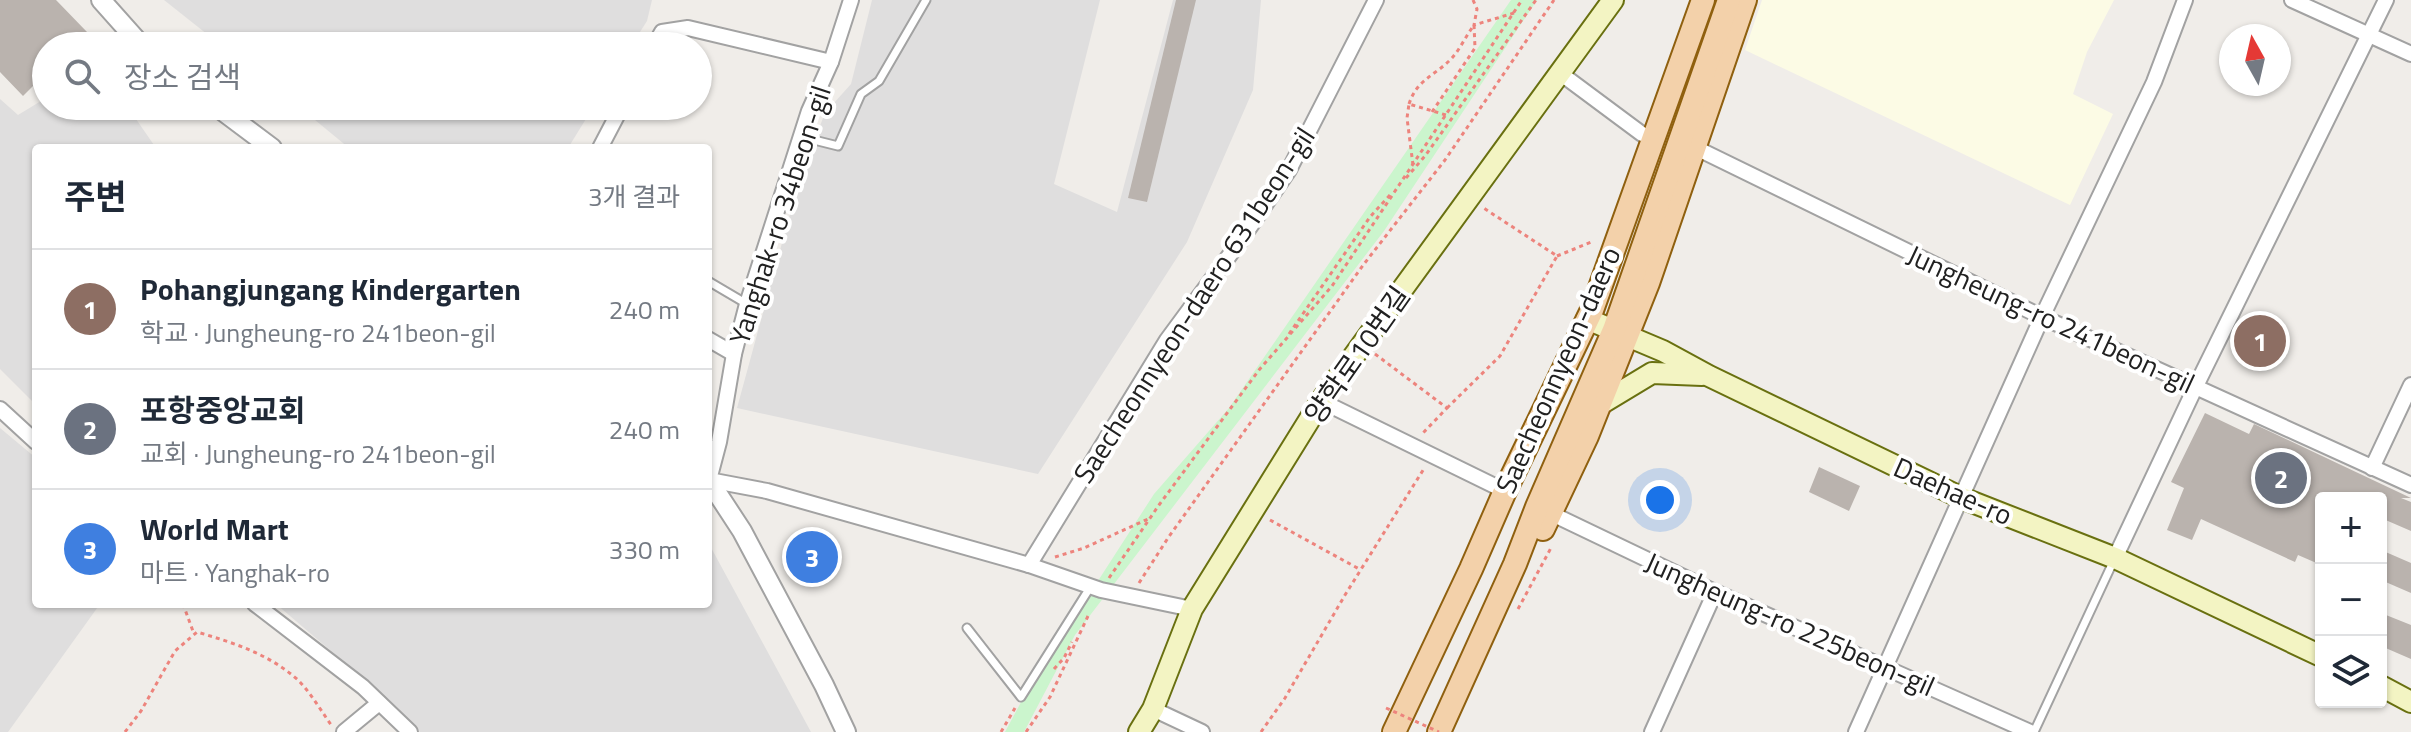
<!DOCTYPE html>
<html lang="ko">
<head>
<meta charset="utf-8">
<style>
	:root { --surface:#fff; --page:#f6f6f7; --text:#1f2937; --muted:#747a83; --line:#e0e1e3; --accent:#2563eb }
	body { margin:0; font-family:"Titillium Web","Noto Sans KR",sans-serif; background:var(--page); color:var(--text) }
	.controls { position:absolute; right:24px; bottom:24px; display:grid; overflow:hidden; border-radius:8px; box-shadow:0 2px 6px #0004 }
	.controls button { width:72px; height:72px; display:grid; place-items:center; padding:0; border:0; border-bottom:2px solid var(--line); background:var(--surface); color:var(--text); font:40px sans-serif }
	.compass { position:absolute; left:2219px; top:24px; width:72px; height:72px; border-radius:50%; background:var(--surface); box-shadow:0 2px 6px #0004; rotate:352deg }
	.you { position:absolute; left:1660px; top:500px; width:28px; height:28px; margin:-20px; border:6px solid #fff; border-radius:50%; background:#1a73e8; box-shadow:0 0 0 12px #1a73e833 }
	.badge { display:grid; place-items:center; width:52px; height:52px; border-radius:50%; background:var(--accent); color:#fff; font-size:26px; font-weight:700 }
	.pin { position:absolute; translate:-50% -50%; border:4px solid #fff; box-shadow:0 2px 8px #0006 }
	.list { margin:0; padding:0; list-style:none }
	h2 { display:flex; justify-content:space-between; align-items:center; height:104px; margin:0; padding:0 32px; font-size:34px }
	h2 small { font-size:26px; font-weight:400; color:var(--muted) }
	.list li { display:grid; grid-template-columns:52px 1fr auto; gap:24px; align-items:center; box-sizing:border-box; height:120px; padding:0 32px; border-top:2px solid var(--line) }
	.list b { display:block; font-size:30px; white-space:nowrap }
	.list p { margin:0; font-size:26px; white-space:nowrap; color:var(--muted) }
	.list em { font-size:26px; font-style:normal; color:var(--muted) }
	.icon { flex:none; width:44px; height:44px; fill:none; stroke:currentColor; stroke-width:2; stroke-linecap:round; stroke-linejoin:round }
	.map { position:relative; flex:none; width:2411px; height:732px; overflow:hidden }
	.search { position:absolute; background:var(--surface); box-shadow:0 2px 6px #0004; left:32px; top:32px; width:680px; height:88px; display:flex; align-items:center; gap:20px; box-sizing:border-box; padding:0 28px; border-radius:44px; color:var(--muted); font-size:30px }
	.panel { position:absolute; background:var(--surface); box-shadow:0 2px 6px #0004; left:32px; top:144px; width:680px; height:464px; border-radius:8px }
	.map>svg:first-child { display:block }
</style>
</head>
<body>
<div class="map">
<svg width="2411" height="732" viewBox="0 0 2411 732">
	<rect width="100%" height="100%" fill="#f0ede9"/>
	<g fill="#dfdede">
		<polygon points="164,0 652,0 647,21 631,46 222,46"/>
		<polygon points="872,0 1100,0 1054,184 1117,212 1173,0 1261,0 1253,90 1187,242 1038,474 737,408 800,177 825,113 851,84"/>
		<polygon points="46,98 46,106 127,106 156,148 36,148 36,405 0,369 0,99 18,115"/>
		<polygon points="298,106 594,106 568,148 349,148"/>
		<polygon points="0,428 36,458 36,604 100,604 8,732 0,732"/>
		<polygon points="708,542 811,732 420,732 372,686 276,604 708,604"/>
	</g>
	<polygon fill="#fcfbe5" points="1762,0 2114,0 2087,52 2073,94 2113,114 2070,205 1745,50"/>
	<polygon fill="#cbf5cd" points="1511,0 1537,0 1384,231 1075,635 1024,732 1005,732 1027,691 1154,494 1229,408"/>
	<g fill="#bab3ae">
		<polygon points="0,0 56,0 87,32 74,46 46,46 46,73 23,96 0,72"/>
		<polygon points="1176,0 1196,0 1147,202 1128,198"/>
		<polygon points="2205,413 2249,434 2254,424 2411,498 2401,498 2411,502 2411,531 2381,518 2381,498 2321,498 2321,565 2298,555 2295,562 2201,519 2192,540 2167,530 2184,488 2171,482"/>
		<polygon points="1819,467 1860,486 1849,511 1809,492"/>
		<polygon points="2381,550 2411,563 2411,593 2381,580"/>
		<polygon points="2381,613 2411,625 2411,659 2381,646"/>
	</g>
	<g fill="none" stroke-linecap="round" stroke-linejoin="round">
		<defs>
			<g id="service">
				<polyline points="802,137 838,146 861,94 879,81 926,0"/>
				<polyline points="708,281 747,304"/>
				<polyline points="967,628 1021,697 1091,586"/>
				<polyline points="2034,732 2114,560"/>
			</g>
			<g id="minor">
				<polyline points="851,0 831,62 809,111 747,304 734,354 719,442 709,480 767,491 1029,565 1101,590 1192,609"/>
				<polyline points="2292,0 2411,54"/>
				<polyline points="654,46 662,32 688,28 831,62"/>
				<polyline points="1560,73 1642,134"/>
				<polyline points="1694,147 2042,317 2411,485"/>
				<polyline points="600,148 622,106"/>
				<polyline points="708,339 734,354"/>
				<polyline points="1321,401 1505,491"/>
				<polyline points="0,409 36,442"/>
				<polyline points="2372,468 2411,385"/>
				<polyline points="1550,513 1715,592 2030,732"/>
				<polyline points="2115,558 2195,388 2386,0"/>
				<polyline points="1029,565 1167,340 1243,237 1289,170 1376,0"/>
				<polyline points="255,604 363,687 410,732"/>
				<polyline points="1153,709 1202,732"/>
				<polyline points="344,732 379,703"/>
				<polyline points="1652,732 1715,592"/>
				<polyline points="1856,732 2042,317 2154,82 2185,0"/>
			</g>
			<g id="tertiary">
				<polyline points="101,0 142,46"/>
				<polyline points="216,106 272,148"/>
				<polyline points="708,479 742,531 824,685 846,732"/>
			</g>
			<g id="secondary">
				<polyline points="1587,319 1663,351 1709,376 1962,498 2115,558 2321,656"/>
				<polyline points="1599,405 1652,373 1702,375"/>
				<polyline points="2381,686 2411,702"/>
				<polyline points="1139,732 1153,709 1192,609 1321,401 1613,0"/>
			</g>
			<g id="primary">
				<polyline points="1543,529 1587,436 1648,283 1745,0"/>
				<polyline points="1394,732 1471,569 1505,491 1592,310 1703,0"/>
				<polyline points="1439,732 1515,564 1537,507 1614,330 1729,0"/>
			</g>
		</defs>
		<use href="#service" stroke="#a2a2a2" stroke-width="11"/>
		<use href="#minor" stroke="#a2a2a2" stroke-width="18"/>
		<use href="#tertiary" stroke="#a2a2a2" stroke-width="22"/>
		<use href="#secondary" stroke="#697010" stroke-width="24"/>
		<use href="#primary" stroke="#8f600f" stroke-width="26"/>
		<g stroke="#ed847d" stroke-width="3" stroke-dasharray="4 4" stroke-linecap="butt">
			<polyline points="1473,0 1477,9 1474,25 1514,13"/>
			<path d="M1409,104C1417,79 1435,76 1452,58C1460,49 1466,36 1474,25"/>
			<polyline points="1432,112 1475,48 1474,25"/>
			<polyline points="1413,165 1407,118 1409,104 1446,115"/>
			<polyline points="1406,178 1425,156 1536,0"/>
			<polyline points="1557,256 1594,241"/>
			<polyline points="1289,334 1370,217 1390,195"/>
			<polyline points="1375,354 1447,408 1422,434"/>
			<polyline points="1447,408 1500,356 1557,256 1482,207"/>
			<polyline points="1270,520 1361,570"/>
			<polyline points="1055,557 1084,548 1148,519"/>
			<polyline points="1109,578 1159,505 1259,370 1332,286 1522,0"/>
			<polyline points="1139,583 1168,538 1364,264 1445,160 1554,0"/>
			<polyline points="183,604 194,634"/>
			<polyline points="1518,609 1552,546"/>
			<polyline points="1054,669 1064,658 1072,642"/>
			<path d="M125,732L141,711L175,651L197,632C234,643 269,654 298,680C311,693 321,711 332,726"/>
			<polyline points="1001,732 1015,708"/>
			<polyline points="1026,732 1050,697 1088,616"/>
			<polyline points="1261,732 1285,698 1345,595 1425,467"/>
		</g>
		<use href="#service" stroke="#fff" stroke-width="7"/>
		<use href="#minor" stroke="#fff" stroke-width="14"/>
		<use href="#tertiary" stroke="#fff" stroke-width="18"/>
		<use href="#secondary" stroke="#f3f4c3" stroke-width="20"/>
		<use href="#primary" stroke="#f3d1aa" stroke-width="22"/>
		<polyline stroke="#ed847d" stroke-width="3" stroke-dasharray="4 4" stroke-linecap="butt" points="1386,708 1439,732"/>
	</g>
	<g text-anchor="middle" stroke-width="8" stroke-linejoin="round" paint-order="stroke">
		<g font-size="28" fill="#212121" stroke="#fff">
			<text transform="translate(780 215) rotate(-72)" y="10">Yanghak-ro 34beon-gil</text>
			<text transform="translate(1194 305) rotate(-57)" y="10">Saecheonnyeon-daero 631beon-gil</text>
			<text transform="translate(2051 319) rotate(25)" y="10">Jungheung-ro 241beon-gil</text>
			<text transform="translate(1357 355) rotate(-55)" y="10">양학로10번길</text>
			<text transform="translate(1558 370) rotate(-66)" y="10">Saecheonnyeon-daero</text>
			<text transform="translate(1953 491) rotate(24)" y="10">Daehae-ro</text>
			<text transform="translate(1790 624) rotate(24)" y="10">Jungheung-ro 225beon-gil</text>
		</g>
	</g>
</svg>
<div class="controls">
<button>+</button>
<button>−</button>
<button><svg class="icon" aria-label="layers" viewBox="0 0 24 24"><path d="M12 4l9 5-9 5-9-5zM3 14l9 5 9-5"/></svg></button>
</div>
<svg class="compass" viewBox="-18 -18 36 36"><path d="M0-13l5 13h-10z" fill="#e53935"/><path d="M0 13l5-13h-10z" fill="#747a83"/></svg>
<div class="you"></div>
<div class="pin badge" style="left:2260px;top:341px;background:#8d6e63">1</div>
<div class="pin badge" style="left:2281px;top:478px;background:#6b7280">2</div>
<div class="pin badge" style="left:812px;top:557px;background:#3f7fe0">3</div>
<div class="search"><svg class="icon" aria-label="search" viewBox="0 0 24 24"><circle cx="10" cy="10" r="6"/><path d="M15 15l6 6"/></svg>장소 검색</div>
<section class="panel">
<h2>주변<small>3개 결과</small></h2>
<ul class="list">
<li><span class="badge" style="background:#8d6e63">1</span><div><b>Pohangjungang Kindergarten</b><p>학교 · Jungheung-ro 241beon-gil</p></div><em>240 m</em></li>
<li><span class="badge" style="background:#6b7280">2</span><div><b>포항중앙교회</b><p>교회 · Jungheung-ro 241beon-gil</p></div><em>240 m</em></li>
<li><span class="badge" style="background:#3f7fe0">3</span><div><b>World Mart</b><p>마트 · Yanghak-ro</p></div><em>330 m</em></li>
</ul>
</section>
</div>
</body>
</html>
